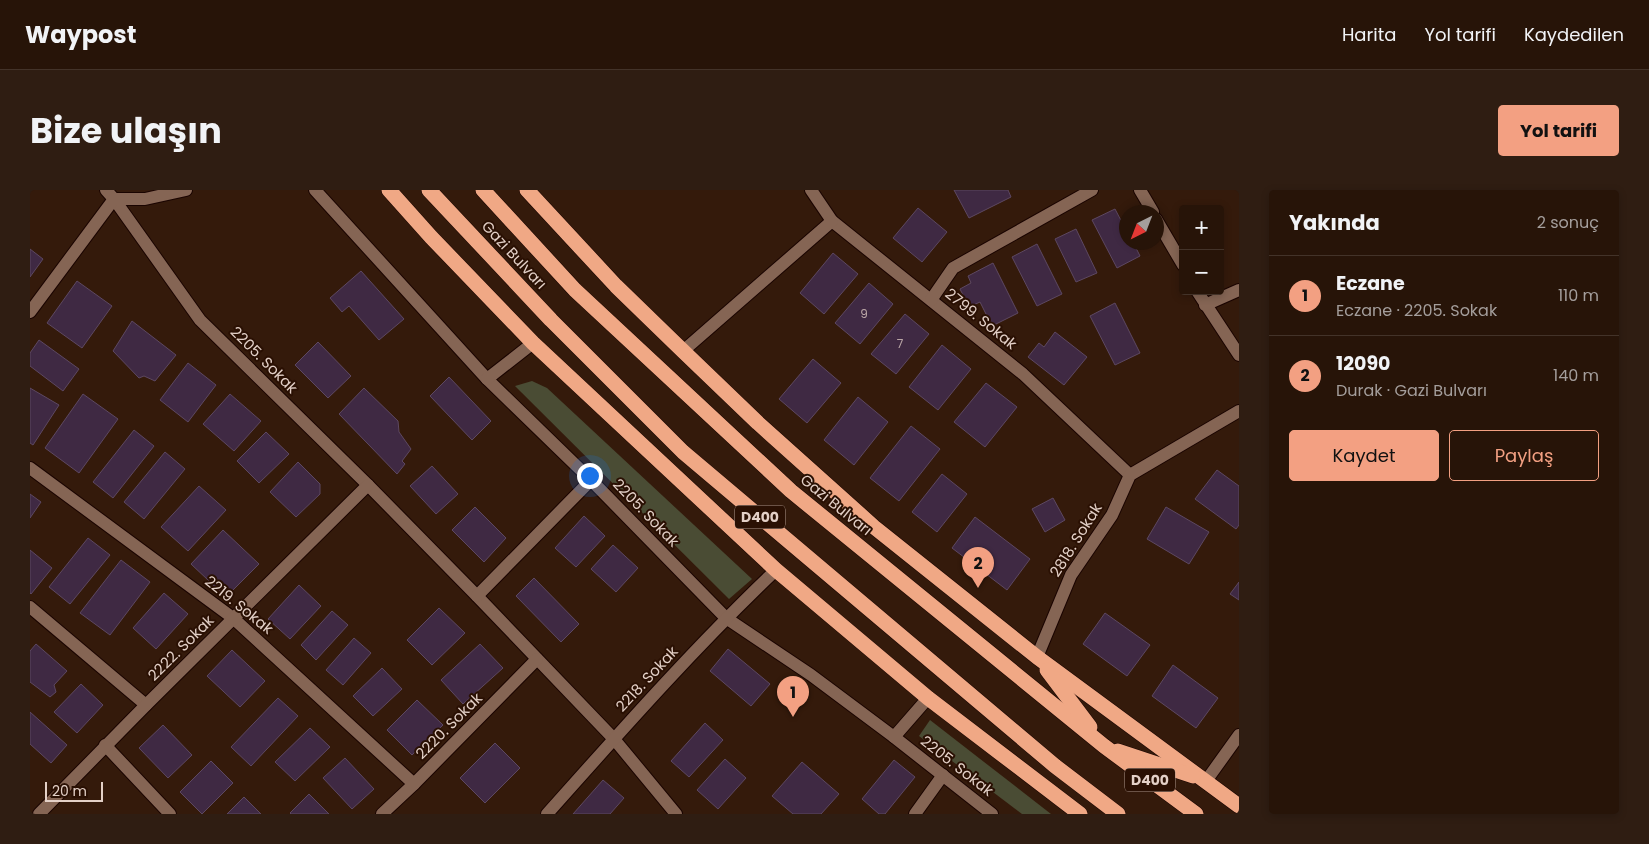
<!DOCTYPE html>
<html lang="tr">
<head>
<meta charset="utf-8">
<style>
	:root { --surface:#271408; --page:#2f1d12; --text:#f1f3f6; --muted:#a49e9c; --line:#433329; --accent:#f3a082 }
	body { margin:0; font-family:Poppins,sans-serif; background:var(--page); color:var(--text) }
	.controls { position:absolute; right:15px; top:15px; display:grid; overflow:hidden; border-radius:5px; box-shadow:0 2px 8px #0003 }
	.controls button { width:45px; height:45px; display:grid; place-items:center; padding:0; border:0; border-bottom:1px solid var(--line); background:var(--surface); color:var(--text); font:25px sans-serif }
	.compass { position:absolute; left:1089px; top:15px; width:45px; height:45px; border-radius:50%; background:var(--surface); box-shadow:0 2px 8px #0003; rotate:222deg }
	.scale { position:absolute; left:15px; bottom:12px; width:58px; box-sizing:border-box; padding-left:5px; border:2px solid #e3d0c7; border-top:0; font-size:14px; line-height:18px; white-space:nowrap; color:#e3d0c7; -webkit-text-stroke:4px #2a1003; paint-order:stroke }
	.you { position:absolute; left:559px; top:285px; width:18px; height:18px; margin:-12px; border:4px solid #fff; border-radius:50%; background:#1a73e8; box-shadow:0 0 0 8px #1a73e833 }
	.badge { display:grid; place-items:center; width:32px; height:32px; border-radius:50%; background:var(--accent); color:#111; font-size:16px; font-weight:700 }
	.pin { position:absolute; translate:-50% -41px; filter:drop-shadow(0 1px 2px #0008) }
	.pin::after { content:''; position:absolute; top:26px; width:18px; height:15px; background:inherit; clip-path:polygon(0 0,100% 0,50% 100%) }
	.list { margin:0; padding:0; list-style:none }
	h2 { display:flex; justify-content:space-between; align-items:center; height:65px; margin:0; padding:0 20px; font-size:21px }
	h2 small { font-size:16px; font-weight:400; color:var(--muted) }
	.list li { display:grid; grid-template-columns:32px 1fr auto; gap:15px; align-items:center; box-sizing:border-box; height:80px; padding:0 20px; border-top:1px solid var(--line) }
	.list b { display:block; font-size:19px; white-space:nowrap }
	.list p { margin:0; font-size:16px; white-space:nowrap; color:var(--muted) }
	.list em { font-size:16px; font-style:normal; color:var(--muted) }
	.actions { display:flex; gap:10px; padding:15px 20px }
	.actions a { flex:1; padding:11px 0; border:1px solid var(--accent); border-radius:5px; text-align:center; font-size:18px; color:var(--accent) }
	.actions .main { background:var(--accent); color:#111 }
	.map { position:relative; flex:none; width:1209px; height:624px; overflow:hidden; border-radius:5px }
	header { display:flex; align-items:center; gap:30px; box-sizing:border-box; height:70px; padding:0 25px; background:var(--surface); border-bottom:1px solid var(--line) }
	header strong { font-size:24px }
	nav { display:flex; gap:28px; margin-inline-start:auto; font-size:18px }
	.intro { display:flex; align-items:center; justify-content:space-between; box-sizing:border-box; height:120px; padding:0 30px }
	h1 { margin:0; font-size:35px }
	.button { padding:12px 22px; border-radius:5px; background:var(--accent); color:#111; font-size:18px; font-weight:700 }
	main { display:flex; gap:30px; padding:0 30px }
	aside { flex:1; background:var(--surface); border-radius:5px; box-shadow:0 2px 8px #0003 }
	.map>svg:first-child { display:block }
</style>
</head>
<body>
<header>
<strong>Waypost</strong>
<nav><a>Harita</a><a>Yol tarifi</a><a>Kaydedilen</a></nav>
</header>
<div class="intro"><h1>Bize ulaşın</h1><a class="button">Yol tarifi</a></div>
<main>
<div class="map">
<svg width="1209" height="624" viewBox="0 0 1209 624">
	<rect width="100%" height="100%" fill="#341a0b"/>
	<g fill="#4a4c34">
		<polygon points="502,191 517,198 722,389 699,409 485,196"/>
		<polygon points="900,530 1021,624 992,624 889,546"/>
	</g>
	<g fill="#3f2943" stroke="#5d4861">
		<polygon points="924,0 978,0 981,7 939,28"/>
		<polygon points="888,18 917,42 892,72 863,48"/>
		<polygon points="1085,19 1096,40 1096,52 1103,52 1110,66 1087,78 1062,30"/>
		<polygon points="1046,39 1067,83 1046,92 1025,49"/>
		<polygon points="1007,54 1032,104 1007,116 982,67"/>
		<polygon points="0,59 13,69 0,87"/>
		<polygon points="803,63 828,84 794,124 770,103"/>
		<polygon points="963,73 988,123 962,136 950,112 939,117 930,99 941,93 938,86"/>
		<polygon points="331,81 374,129 349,150 319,116 312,122 300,108"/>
		<polygon points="47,91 82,116 52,158 17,133"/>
		<polygon points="839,93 863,114 830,154 805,133"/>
		<polygon points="1085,113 1110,163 1085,175 1060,126"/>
		<polygon points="875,124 899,144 866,184 841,164"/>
		<polygon points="102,131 146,165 125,191 114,186 109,188 83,161"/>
		<polygon points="1025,142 1057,167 1034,195 998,167 1009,153 1014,157"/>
		<polygon points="9,150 49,179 33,201 0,176 0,163"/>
		<polygon points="288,152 321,186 298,208 265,175"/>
		<polygon points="912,155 941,179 908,220 879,197"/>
		<polygon points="783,169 811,193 777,233 749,209"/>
		<polygon points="158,173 186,195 158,232 130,210"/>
		<polygon points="419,187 461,231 442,250 400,206"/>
		<polygon points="956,193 987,217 955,257 924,232"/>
		<polygon points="0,198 29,215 3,255 0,253"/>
		<polygon points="334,198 368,231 369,242 381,259 372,271 375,274 367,284 309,224"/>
		<polygon points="53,204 88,229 49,283 15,258"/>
		<polygon points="200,204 231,231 204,261 173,234"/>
		<polygon points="828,207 858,232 824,275 794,250"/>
		<polygon points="881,236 910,259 869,311 840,288"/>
		<polygon points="104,240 124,256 83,308 63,292"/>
		<polygon points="236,242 259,264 229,293 207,271"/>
		<polygon points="135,262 155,279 114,329 94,312"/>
		<polygon points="268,272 290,294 290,304 266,327 240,302"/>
		<polygon points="402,276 428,304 406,324 380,296"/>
		<polygon points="1187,280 1209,296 1209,335 1206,339 1165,309"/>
		<polygon points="912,284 937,304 907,342 882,322"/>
		<polygon points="169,296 196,320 158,361 131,337"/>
		<polygon points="0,304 11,312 0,328"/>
		<polygon points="1023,308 1035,330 1015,342 1002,319"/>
		<polygon points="445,317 476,348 454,372 422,340"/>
		<polygon points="1136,317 1179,342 1159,374 1117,349"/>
		<polygon points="554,326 575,346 546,377 525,358"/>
		<polygon points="945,327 1000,369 977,400 922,358"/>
		<polygon points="193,340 229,374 196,407 161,374"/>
		<polygon points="58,348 80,365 40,414 19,397"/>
		<polygon points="583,355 608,378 586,402 561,379"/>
		<polygon points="0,360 22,378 1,404 0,403"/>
		<polygon points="91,370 120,392 80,445 50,423"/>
		<polygon points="504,388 549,434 531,452 486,406"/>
		<polygon points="1209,392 1209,410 1200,404"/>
		<polygon points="269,395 291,416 260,449 238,429"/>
		<polygon points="134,403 158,424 126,459 103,438"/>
		<polygon points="409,418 435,443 402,475 377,450"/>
		<polygon points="302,421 318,435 286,470 271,455"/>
		<polygon points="1075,423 1120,455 1097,486 1053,454"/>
		<polygon points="324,448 341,463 313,495 296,480"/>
		<polygon points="6,454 37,481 24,495 26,502 20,507 0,492 0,461"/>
		<polygon points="450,454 473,478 433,514 411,490"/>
		<polygon points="698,459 740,494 721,516 680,481"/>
		<polygon points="202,460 235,491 210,517 177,486"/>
		<polygon points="1143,475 1188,508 1166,538 1122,506"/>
		<polygon points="352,478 372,499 343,526 323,506"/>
		<polygon points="51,494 73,515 47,543 24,522"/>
		<polygon points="248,508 268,526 221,576 201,557"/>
		<polygon points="387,510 413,535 382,565 357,540"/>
		<polygon points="0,522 37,555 21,573 0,554"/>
		<polygon points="675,533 693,550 659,587 641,571"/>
		<polygon points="133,535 162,565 138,588 109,558"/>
		<polygon points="280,538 300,557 265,591 245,572"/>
		<polygon points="465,553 490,578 455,613 430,588"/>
		<polygon points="315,568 344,599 322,619 293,588"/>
		<polygon points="695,569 716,588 688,619 667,600"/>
		<polygon points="864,570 885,587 855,624 849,624 832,609"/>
		<polygon points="181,571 203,593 172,624 150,602"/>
		<polygon points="772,572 809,604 791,624 763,624 742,606"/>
		<polygon points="573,590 594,608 580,624 543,624"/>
		<polygon points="279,604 299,624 261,624 260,623"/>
		<polygon points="214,607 231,624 197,624"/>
	</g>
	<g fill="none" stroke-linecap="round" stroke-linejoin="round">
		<defs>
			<g id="minor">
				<polyline points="76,0 84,9 170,130 338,295 447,406 584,549 646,624"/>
				<polyline points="285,0 457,189 561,290 696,428 781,485 864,547 962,624"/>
				<polyline points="781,0 802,31 993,184 1100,285"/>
				<polyline points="1110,0 1123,22"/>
				<polyline points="1126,29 1153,75"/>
				<polyline points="1167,101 1209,165"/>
				<polyline points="901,110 923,78 1062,0"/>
				<polyline points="1175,115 1209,100"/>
				<polyline points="0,122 84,9 115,9 156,0"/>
				<polyline points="653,161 802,31"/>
				<polyline points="457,189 503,153"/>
				<polyline points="0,278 203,428 384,594"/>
				<polyline points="447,406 561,290"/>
				<polyline points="0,417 116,515"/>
				<polyline points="1007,467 1041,385 1082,325 1100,285 1209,221"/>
				<polyline points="864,547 898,508"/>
				<polyline points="75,555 140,624"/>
				<polyline points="1176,591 1209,545"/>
				<polyline points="9,624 116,515 338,295"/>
				<polyline points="352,624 384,594 507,469"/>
				<path d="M517,624C591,541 665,457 746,380"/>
				<polyline points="885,624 913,585"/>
			</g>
			<g id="highway">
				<polyline points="359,0 401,47 503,153 746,380 898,508 1050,624"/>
				<polyline points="399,0 521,130 653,262 1025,576 1088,624"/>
				<polyline points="453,0 545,100 761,301 1074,556 1166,624"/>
				<polyline points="497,0 586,96 653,161 728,233 844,337 1007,467 1209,616"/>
				<polyline points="1017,480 1060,537"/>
				<polyline points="1088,561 1163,586"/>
			</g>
		</defs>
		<use href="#minor" stroke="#1a0400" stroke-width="14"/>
		<use href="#highway" stroke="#1a0400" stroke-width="16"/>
		<use href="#minor" stroke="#856554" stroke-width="12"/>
		<use href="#highway" stroke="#f0a885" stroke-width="15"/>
	</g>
	<g text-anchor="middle" stroke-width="4" stroke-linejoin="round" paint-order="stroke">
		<g font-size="12" fill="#baa6a6">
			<text x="834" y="128">9</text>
			<text x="870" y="158">7</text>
		</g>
		<g fill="#2a1003" stroke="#ac968c" stroke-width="1">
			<rect x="705" y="315.5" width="50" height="23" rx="4"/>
			<rect x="1095" y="578.5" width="50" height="23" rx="4"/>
		</g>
		<g font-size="14" font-weight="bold" fill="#e3d0c7">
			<text x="730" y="332">D400</text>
			<text x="1120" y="595">D400</text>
		</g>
		<g font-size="15" fill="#e3d0c7" stroke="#2a1003">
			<text transform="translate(484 65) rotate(47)" y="5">Gazi Bulvarı</text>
			<text transform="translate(951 129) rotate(39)" y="5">2799. Sokak</text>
			<text transform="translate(234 170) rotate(45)" y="5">2205. Sokak</text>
			<text transform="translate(806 315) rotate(39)" y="5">Gazi Bulvarı</text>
			<text transform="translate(616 323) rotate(46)" y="5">2205. Sokak</text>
			<text transform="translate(1046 350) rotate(-58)" y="5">2818. Sokak</text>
			<text transform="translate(209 415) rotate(39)" y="5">2219. Sokak</text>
			<text transform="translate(151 458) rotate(-45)" y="5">2222. Sokak</text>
			<text transform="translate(617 489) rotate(-47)" y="5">2218. Sokak</text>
			<text transform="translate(419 536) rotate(-45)" y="5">2220. Sokak</text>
			<text transform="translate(927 576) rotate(38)" y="5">2205. Sokak</text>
		</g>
	</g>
</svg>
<div class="controls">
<button>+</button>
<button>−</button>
</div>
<svg class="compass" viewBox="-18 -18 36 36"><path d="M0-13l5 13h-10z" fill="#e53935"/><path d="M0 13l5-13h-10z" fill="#a49e9c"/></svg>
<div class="scale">20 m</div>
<div class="you"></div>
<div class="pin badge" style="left:763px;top:527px">1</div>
<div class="pin badge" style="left:948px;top:398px">2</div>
</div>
<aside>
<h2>Yakında<small>2 sonuç</small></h2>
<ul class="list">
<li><span class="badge">1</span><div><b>Eczane</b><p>Eczane · 2205. Sokak</p></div><em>110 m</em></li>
<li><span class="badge">2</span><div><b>12090</b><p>Durak · Gazi Bulvarı</p></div><em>140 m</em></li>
</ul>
<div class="actions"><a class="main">Kaydet</a><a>Paylaş</a></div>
</aside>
</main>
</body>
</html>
